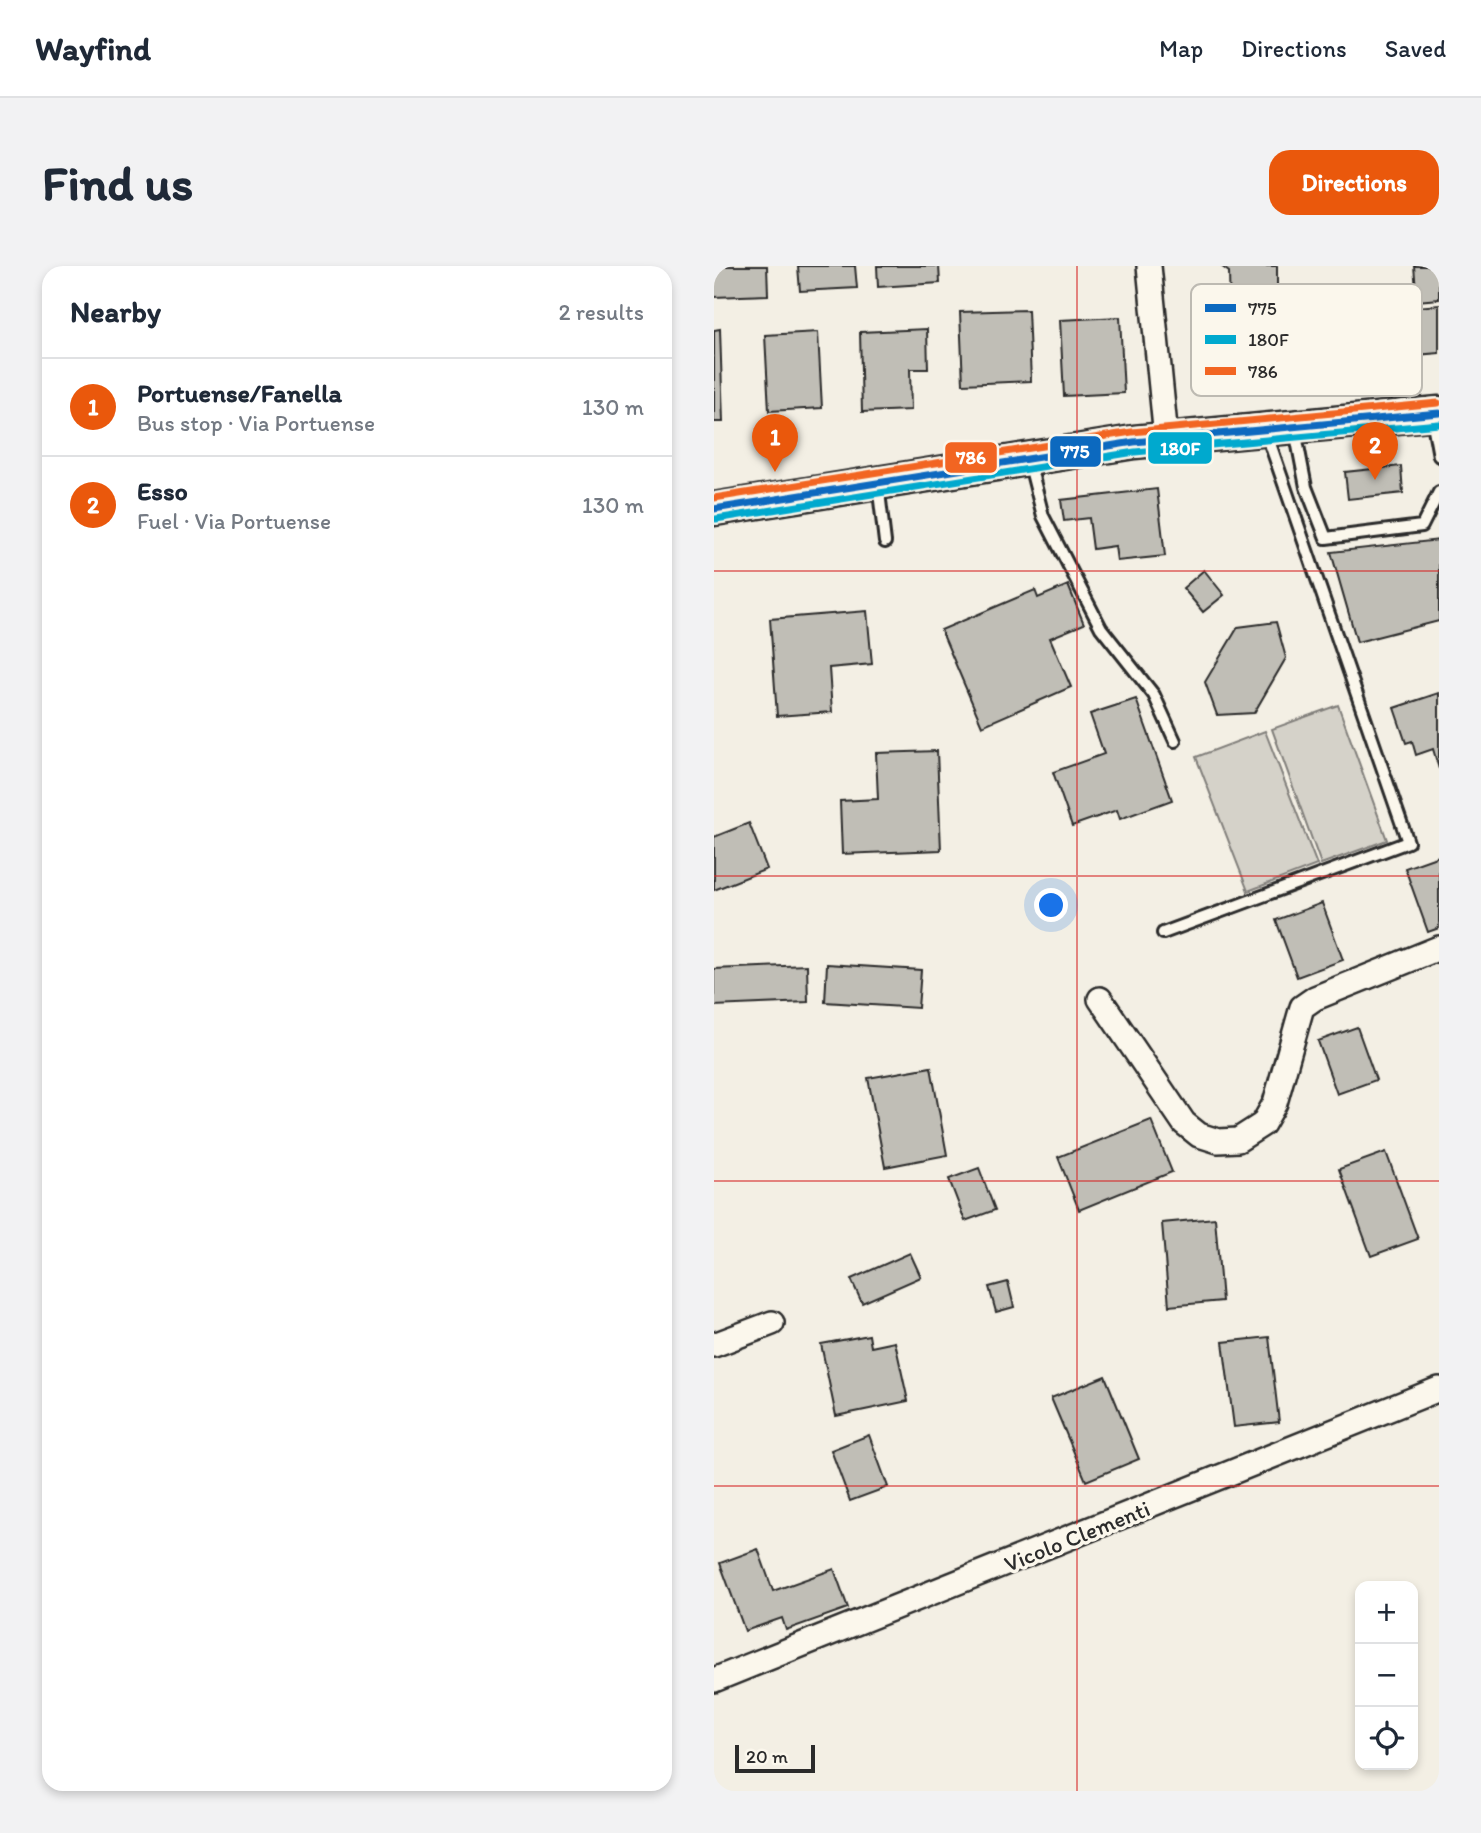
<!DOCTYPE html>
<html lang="en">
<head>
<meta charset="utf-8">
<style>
	:root { --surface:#fff; --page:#f2f2f3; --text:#1f2937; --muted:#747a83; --line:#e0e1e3; --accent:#ea580c }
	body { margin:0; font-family:Itim,sans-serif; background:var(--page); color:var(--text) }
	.controls { position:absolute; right:21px; bottom:21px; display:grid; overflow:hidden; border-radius:14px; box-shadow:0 4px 10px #0003 }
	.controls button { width:63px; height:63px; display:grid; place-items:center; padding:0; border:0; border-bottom:2px solid var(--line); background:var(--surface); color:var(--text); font:35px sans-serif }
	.scale { position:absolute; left:21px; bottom:18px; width:80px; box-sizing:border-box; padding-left:7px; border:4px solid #2b2b2b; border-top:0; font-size:19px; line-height:24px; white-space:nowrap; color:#2b2b2b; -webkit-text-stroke:5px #fbf7ec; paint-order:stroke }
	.you { position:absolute; left:338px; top:640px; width:24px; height:24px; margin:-18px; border:5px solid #fff; border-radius:50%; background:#1a73e8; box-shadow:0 0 0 10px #1a73e833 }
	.badge { display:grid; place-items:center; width:46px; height:46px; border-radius:50%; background:var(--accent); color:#fff; font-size:23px; font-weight:700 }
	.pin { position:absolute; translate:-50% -58px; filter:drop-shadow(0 2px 4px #0008) }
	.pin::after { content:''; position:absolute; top:37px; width:24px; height:21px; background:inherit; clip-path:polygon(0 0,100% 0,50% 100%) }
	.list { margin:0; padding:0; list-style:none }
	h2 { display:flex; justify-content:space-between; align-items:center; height:91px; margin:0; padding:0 28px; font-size:30px }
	h2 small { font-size:23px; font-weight:400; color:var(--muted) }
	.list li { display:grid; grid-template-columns:46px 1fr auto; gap:21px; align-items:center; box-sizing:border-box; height:98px; padding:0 28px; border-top:2px solid var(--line) }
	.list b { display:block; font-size:26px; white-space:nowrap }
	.list p { margin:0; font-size:23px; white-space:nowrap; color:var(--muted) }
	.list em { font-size:23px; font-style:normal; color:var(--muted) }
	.icon { flex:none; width:38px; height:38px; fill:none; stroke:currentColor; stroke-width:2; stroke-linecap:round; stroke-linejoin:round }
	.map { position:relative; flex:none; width:725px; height:1525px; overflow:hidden; border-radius:21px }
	header { display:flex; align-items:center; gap:42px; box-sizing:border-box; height:98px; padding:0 35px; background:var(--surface); border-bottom:2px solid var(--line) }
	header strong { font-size:33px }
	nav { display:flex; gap:38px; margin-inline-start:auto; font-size:24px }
	.intro { display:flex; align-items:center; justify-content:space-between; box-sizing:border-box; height:168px; padding:0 42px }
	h1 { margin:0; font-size:49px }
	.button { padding:18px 32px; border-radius:21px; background:var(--accent); color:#fff; font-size:24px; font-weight:700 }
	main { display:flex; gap:42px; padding:0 42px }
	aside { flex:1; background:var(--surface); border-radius:21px; box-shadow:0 4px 10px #0003 }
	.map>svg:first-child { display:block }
</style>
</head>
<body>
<header>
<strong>Wayfind</strong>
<nav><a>Map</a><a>Directions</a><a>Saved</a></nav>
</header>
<div class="intro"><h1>Find us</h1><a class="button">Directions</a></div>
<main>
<aside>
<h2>Nearby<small>2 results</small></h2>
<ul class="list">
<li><span class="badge">1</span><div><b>Portuense/Fanella</b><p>Bus stop · Via Portuense</p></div><em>130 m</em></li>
<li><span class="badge">2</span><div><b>Esso</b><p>Fuel · Via Portuense</p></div><em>130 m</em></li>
</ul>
</aside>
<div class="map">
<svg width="725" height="1525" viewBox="0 0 725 1525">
	<rect width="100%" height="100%" fill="#f3efe4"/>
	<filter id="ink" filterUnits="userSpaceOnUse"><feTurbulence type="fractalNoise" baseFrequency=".0143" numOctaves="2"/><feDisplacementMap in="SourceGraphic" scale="14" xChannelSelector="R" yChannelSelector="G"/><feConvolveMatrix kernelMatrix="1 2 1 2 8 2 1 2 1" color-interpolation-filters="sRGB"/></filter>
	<g filter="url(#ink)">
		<g fill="#d5d2c9" stroke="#807e7a" stroke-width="2">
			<polygon points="624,439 673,574 607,598 558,463"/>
			<polygon points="551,465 603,599 534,625 482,491"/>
		</g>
		<g fill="#c0beb6" stroke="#2b2b2b" stroke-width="2">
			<polygon points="0,0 53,0 54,29 0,31"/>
			<polygon points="84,0 141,0 143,22 86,25"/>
			<polygon points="163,0 225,0 226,17 164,21"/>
			<polygon points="507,0 563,0 563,45 516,46 515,6"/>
			<polygon points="700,0 725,0 725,33 703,35"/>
			<polygon points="725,39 725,87 483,108 479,60"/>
			<polygon points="314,44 317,115 249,118 246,46"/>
			<polygon points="406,51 410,127 350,130 346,54"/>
			<polygon points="6,63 9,156 0,156 0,64"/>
			<polygon points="213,63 214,103 196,103 197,144 148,146 146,66"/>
			<polygon points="104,66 108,142 55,145 51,69"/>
			<polygon points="687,200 689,227 634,233 631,206"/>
			<polygon points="443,223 451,290 403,295 401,280 379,283 375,252 350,255 347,234"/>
			<polygon points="725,274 725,355 643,376 617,286"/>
			<polygon points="490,304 510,329 489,346 469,322"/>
			<polygon points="354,319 370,358 336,372 357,421 268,460 227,364 321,324 324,332"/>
			<polygon points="153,345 158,398 115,402 118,446 63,450 56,353"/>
			<polygon points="562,356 572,392 540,447 503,449 491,416 524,361"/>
			<polygon points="725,427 725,503 719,483 702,489 698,475 692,477 680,442"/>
			<polygon points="422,433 458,534 406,553 403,544 358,560 339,506 390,488 376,448"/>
			<polygon points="223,485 227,584 128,588 126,535 164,533 162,487"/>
			<polygon points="35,557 53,603 0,624 0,571"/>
			<polygon points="725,590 725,662 714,666 691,602"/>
			<polygon points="608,637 629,694 583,711 562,654"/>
			<polygon points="113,698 207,704 204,742 111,736"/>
			<polygon points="93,699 94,736 0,740 0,703"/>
			<polygon points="643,761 662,814 623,828 604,775"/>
			<polygon points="217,801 233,889 171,901 154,812"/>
			<polygon points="437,854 458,906 365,944 344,891"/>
			<polygon points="672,886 704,973 657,990 625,903"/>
			<polygon points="265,902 281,944 251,955 235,913"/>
			<polygon points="501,952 508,1035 455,1040 448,957"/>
			<polygon points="196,987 207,1011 148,1037 137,1013"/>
			<polygon points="294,1016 300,1041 282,1046 275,1021"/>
			<polygon points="155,1069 157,1081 181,1076 194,1135 122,1150 107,1078"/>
			<polygon points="555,1071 565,1156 520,1161 509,1076"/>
			<polygon points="391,1110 425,1193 372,1215 337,1132"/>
			<polygon points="155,1169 174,1221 136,1235 117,1184"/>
			<polygon points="44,1283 59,1325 120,1303 134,1342 72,1364 68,1352 31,1365 6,1297"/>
		</g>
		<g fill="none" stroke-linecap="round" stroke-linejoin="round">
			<defs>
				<g id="service">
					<polyline points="718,152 725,190"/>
					<polyline points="581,164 592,221 612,272 708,260 725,226"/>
					<polyline points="315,195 329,250 387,362 440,429 461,475"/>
					<polyline points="164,218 171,276"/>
					<polyline points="449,667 694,576 552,166"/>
				</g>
				<g id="minor">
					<polyline points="435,0 452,172"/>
					<polyline points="386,733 470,857 485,869 504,875 524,874 549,858 561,837 588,741 601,732 725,682"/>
					<polyline points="0,1079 58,1057"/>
					<polyline points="0,1414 725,1123"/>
				</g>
				<polyline id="secondary" points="0,243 420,176 725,147"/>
			</defs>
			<use href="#service" stroke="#2b2b2b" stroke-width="16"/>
			<use href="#minor" stroke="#2b2b2b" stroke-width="28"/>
			<use href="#secondary" stroke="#2b2b2b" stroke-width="37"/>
			<use href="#service" stroke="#fbf7ec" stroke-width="10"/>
			<use href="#minor" stroke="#fbf7ec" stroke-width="23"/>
			<use href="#secondary" stroke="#fbf7ec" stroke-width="32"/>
			<defs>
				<polyline id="bus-1" points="0,243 420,176 725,147"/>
				<polyline id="bus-2" points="2,253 421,186 725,158"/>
				<polyline id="bus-3" points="0,232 418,166 724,137"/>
			</defs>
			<use href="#bus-1" stroke="#fbf7ec" stroke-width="12"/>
			<use href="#bus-2" stroke="#fbf7ec" stroke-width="12"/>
			<use href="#bus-3" stroke="#fbf7ec" stroke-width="12"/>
			<use href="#bus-1" stroke="#0c69bf" stroke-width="7"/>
			<use href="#bus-2" stroke="#00a9ce" stroke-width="7"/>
			<use href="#bus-3" stroke="#f26522" stroke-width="7"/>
		</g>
	</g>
	<path fill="none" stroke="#d62828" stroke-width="2" stroke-opacity="0.55" d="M363,0V1525M0,305H725M0,610H725M0,915H725M0,1220H725"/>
	<g text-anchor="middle" stroke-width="7" stroke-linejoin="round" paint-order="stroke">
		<g font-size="23" fill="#2b2b2b" stroke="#fbf7ec">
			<text transform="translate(363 1270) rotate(-22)" y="8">Vicolo Clementi</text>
		</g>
	</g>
	<rect x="477" y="18" width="231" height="112" rx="10" fill="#fbf7ec" stroke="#bdbab2" stroke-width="2"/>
	<rect x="491" y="38" width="31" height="8" fill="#0c69bf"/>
	<rect x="491" y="69" width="31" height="9" fill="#00a9ce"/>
	<rect x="491" y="101" width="31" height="8" fill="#f26522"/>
	<g font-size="19" fill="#2b2b2b">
		<text x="534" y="49">775</text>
		<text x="534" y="80">180F</text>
		<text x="534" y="112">786</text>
	</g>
	<g stroke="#fbf7ec" stroke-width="2.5">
		<rect x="433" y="165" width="66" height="34" rx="7" fill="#00a9ce"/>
		<rect x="335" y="169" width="53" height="33" rx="7" fill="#0c69bf"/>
		<rect x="230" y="175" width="54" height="33" rx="7" fill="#f26522"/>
	</g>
	<g font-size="19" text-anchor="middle" font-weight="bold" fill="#fff">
		<text x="466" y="189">180F</text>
		<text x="361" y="192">775</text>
		<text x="257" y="198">786</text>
	</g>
</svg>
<div class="controls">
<button>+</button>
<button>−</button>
<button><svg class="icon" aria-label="locate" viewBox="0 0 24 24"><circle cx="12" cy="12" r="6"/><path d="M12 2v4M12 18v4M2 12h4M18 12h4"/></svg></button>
</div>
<div class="scale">20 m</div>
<div class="you"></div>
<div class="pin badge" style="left:61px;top:206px">1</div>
<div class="pin badge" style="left:661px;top:214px">2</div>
</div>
</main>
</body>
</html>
